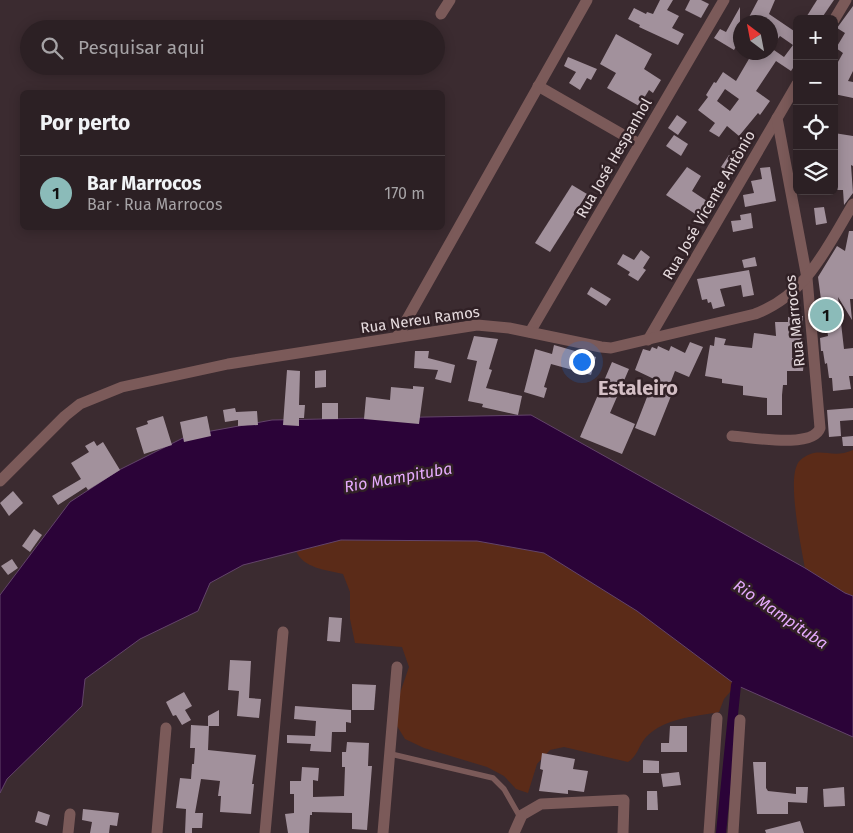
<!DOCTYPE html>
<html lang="pt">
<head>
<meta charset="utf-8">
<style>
	:root { --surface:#2c2024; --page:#34282c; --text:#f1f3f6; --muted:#a6a3a6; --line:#483e41; --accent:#8bbbb9 }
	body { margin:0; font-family:"Fira Sans",sans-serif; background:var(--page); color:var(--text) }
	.controls { position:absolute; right:15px; top:15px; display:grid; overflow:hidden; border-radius:8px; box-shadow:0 2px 12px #0003 }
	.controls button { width:45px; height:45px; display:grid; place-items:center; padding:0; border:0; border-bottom:1px solid var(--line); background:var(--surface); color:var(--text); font:25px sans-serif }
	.compass { position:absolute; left:733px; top:15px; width:45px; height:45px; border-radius:50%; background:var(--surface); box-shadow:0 2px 12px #0003; rotate:328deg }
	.you { position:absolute; left:581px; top:361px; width:18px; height:18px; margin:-12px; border:4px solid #fff; border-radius:50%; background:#1a73e8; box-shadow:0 0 0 8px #1a73e833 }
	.badge { display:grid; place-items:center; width:32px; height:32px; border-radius:50%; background:var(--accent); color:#111; font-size:16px; font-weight:700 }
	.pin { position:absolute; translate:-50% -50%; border:2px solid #fff; box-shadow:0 1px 5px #0006 }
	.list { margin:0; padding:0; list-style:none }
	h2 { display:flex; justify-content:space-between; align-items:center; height:65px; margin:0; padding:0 20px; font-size:21px }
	h2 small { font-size:16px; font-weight:400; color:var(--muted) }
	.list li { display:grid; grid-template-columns:32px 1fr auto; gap:15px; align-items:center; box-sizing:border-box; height:75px; padding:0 20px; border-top:1px solid var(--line) }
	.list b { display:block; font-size:19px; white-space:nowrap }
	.list p { margin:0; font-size:16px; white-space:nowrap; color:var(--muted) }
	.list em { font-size:16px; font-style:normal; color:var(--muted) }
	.icon { flex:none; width:28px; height:28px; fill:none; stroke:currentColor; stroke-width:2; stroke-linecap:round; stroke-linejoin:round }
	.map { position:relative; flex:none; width:853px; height:833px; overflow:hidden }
	.search { position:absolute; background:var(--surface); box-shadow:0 2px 12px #0003; left:20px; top:20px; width:425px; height:55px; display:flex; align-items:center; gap:12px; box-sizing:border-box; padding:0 18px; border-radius:28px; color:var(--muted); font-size:19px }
	.panel { position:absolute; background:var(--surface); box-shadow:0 2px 12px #0003; left:20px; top:90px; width:425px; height:140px; border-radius:8px }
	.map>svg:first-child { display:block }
</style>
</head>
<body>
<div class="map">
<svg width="853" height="833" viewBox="0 0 853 833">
	<rect width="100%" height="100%" fill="#3b2b30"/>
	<g fill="#5b2b18">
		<path d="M853,450V596L845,593L805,568C801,546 788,484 797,465C799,460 804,457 808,455C823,448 833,459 853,450Z"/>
		<path d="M341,540L477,541L544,553L637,611L736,685L724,699L719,712C693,717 665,718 646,737C639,745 637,757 628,762L564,747L550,750L537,764L528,793L516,789L504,776L487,767L424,748L405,739L397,726L400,693L409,667L402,647L355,643L350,619V592L343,574C326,570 303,568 296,551Z"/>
	</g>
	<polygon fill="#2b0338" stroke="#63446a" points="531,415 805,568 845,593 853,596 853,737 736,685 637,611 544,553 477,541 341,540 243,565 210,583 198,611 140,639 85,679 82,706 7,779 0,793 0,595 70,502 119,470 189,435 272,420"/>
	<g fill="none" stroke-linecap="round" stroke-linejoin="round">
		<polyline stroke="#2b0338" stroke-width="10" points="721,833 736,685"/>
	</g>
	<g fill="#a2919c" fill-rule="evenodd">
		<polygon points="660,0 673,0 667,10 679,16 672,28 684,34 678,45 639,27 640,25 628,19 634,8 646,14 647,12 653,14"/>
		<polygon points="690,0 701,0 709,4 701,18 685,10"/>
		<path d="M758,0H775L769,14L797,33V62L791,71L776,61L756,91L770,101L760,115L758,113L739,136L727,126L719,137L709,131L715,123L698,110L708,97L706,95L714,82L716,83L723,72L736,81L753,52H770V22H756L748,19ZM780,36L793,45L784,57L771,48ZM725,89L739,99L730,111L717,101Z"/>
		<polygon points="817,0 834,0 821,19 805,19"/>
		<polygon points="853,6 853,71 848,81 853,82 853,98 834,94 834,69 843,53 836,48 845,33 837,28"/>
		<polygon points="740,7 740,39 734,50 714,38 720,29 726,32"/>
		<polygon points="616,34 652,54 644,69 661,80 653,93 649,90 639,106 607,88 616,73 600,64"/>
		<polygon points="568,57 597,69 591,80 587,78 580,90 569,83 576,72 564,66"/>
		<polygon points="677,115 687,122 678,135 668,128"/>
		<polygon points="834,133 853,136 853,166 851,165 853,193 844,205 843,190 834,190"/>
		<polygon points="674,135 688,144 681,156 666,146"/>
		<polygon points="729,155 738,162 731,173 721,167"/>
		<polygon points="687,167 701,176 692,191 710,203 700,217 666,195"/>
		<polygon points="770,167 776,201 745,207 743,195 754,193 751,181 762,179 760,168"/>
		<polygon points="572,185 587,194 550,252 535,243"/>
		<polygon points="824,207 827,223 816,225 814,208"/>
		<polygon points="751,213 753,228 733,232 731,221 741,220 740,215"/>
		<polygon points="849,231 853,231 853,299 850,299 852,320 838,297 844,349 853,348 853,376 849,376 851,389 833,391 832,378 829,378 827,363 825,364 823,351 821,351 820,338 828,336 826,321 818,322 817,308 822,307 818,277 837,246 845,251"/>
		<polygon points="641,250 650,257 643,268 646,270 638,281 628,275 630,272 617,264 623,254 634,260"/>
		<polygon points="755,257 757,266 744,268 742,260"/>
		<polygon points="749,270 754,295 743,297 741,285 720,289 725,306 713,309 711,302 708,303 707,299 702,300 697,279"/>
		<polygon points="591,287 611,299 606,306 587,294"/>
		<polygon points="803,316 801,342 792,342 792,358 804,358 803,371 787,371 787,385 783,385 782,395 782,415 767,415 767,398 743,395 743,386 722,383 722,379 705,376 710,345 714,346 715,337 726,339 724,345 752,348 754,333 776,336 775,322 788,322 788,317"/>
		<polygon points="474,336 498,339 489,369 492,370 486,388 522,396 518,415 482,407 483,404 468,401 477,361 467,359"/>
		<polygon points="690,342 703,347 689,377 675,371 668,389 673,391 655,436 635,428 654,379 635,370 643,349 650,351 652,347 657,349 658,346 669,351 671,346 685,353"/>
		<polygon points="554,345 596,357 591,375 551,364 544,387 547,388 544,398 524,392 535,349 552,354"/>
		<polygon points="415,351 429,351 428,358 455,365 451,383 435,379 438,370 414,368"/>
		<polygon points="612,362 629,369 610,413 635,424 622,454 580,437"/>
		<polygon points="287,370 300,371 299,405 305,405 304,418 299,418 299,426 283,425"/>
		<polygon points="326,370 326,387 315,388 315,371"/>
		<polygon points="413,386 424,387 419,424 364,419 366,397 390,400 391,387 413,389"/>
		<rect x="322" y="403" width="16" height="16"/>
		<polygon points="235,408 236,412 257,411 258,425 238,426 238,420 225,422 223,410"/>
		<polygon points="853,408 853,420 840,421 841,436 829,437 827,410"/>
		<polygon points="163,416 172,445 144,454 136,428 148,424 147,421"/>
		<polygon points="207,416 211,436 184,442 180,422"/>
		<polygon points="853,436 853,446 843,446 842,437"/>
		<polygon points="94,441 97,446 103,442 120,470 88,490 86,487 58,505 52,496 81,479 71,463 89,452 85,446"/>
		<polygon points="13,491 23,503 9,516 0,503"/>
		<polygon points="34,529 42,535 30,552 22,546"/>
		<polygon points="12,559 18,568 8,575 1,566"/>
		<polygon points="329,617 342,618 340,642 327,641"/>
		<polygon points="230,660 251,661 249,698 261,699 259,718 237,716 239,691 228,690"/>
		<polygon points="352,684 376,685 374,710 352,710"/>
		<polygon points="184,692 192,706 185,710 191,720 182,725 176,715 173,716 166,702"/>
		<polygon points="295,706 351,710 351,723 346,722 346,732 332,732 331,752 310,751 311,744 287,743 287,735 315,736 316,721 294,719"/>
		<polygon points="219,710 219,726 209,726 208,750 256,755 252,784 254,784 251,814 220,812 221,796 218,796 220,781 201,779 195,813 203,813 202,828 192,828 192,833 185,833 186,809 176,808 180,778 191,779 192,764 194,764 195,748 190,748 191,725 208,726 208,716"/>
		<polygon points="670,726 687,726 687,752 661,752 661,743 669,743"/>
		<polygon points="347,742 369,743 368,766 372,766 367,830 352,829 352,813 312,812 312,815 310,815 309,833 288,833 285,814 294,813 294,794 290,794 290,781 301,781 302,767 319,768 318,781 313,780 313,797 344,796 345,767 342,767 342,752 346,752"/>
		<polygon points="542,753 575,759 573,769 588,771 584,792 568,790 568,794 539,791 543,770 540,769"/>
		<polygon points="643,760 659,761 659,773 643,773"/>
		<polygon points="753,762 766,762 766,788 768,791 796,794 796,787 808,787 807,803 788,802 788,814 757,814"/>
		<polygon points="679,772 681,785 663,787 661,774"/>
		<polygon points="844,787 845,806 824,807 823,789"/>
		<polygon points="647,791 657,791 658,810 647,810"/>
		<polygon points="83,809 119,813 117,826 110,825 109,833 90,833 92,822 82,820"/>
		<polygon points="38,811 50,815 47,826 35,822"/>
		<polygon points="800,821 804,833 766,833 765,830"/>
	</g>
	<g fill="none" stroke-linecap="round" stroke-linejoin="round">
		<polyline stroke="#7b5a59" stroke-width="5.5" points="391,754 493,778 504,789 520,817"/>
		<g stroke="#7b5a59" stroke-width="11">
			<polyline points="441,14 450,0"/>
			<polyline points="834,20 846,0"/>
			<polyline points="538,86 639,144"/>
			<polyline points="530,332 724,0"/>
			<polyline points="397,337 587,0"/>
			<polyline points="648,340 797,84"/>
			<path d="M732,436C751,437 813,449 820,428L807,278L777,118"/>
			<path d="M0,481L65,416L80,404L122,387L228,364L477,325L509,328L601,347L611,348L755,314C806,295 826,249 853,204"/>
			<polyline points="68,833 70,814"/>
			<polyline points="157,833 166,728"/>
			<polyline points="265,833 283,632"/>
			<polyline points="383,833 397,667"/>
			<polyline points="514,833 522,815 541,804 624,800 623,833"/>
			<polyline points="709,833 717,718"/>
			<polyline points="733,833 740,720"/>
		</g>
	</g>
	<g text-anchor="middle" stroke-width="5" stroke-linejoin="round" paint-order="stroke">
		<g font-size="15" fill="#e6dbde" stroke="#312126">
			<text transform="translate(614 158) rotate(-60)" y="5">Rua José Hespanhol</text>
			<text transform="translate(709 205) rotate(-60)" y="5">Rua José Vicente Antônio</text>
			<text transform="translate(420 320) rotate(-8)" y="5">Rua Nereu Ramos</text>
			<text transform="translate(795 321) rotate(-96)" y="5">Rua Marrocos</text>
		</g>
		<g font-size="16" font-style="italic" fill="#e5aafc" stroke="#312126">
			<text transform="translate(398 477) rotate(-10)" y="6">Rio Mampituba</text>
			<text transform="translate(781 614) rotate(34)" y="6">Rio Mampituba</text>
		</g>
		<g font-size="20" font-weight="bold" fill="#d4bfc5" stroke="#312126">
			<text x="638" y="395">Estaleiro</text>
		</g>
	</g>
</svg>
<div class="controls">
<button>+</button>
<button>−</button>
<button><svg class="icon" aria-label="locate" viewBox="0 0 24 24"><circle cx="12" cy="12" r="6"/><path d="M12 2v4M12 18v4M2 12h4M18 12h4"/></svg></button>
<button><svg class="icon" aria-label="layers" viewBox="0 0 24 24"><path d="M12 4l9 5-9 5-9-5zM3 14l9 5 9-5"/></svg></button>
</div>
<svg class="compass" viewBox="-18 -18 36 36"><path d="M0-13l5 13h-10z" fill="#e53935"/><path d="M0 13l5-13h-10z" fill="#a6a3a6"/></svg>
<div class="you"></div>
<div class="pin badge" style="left:826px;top:315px">1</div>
<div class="search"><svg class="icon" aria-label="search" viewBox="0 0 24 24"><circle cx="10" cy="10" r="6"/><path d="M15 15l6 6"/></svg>Pesquisar aqui</div>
<section class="panel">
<h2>Por perto<small></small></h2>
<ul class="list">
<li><span class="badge">1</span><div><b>Bar Marrocos</b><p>Bar · Rua Marrocos</p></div><em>170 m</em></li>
</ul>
</section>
</div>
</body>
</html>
